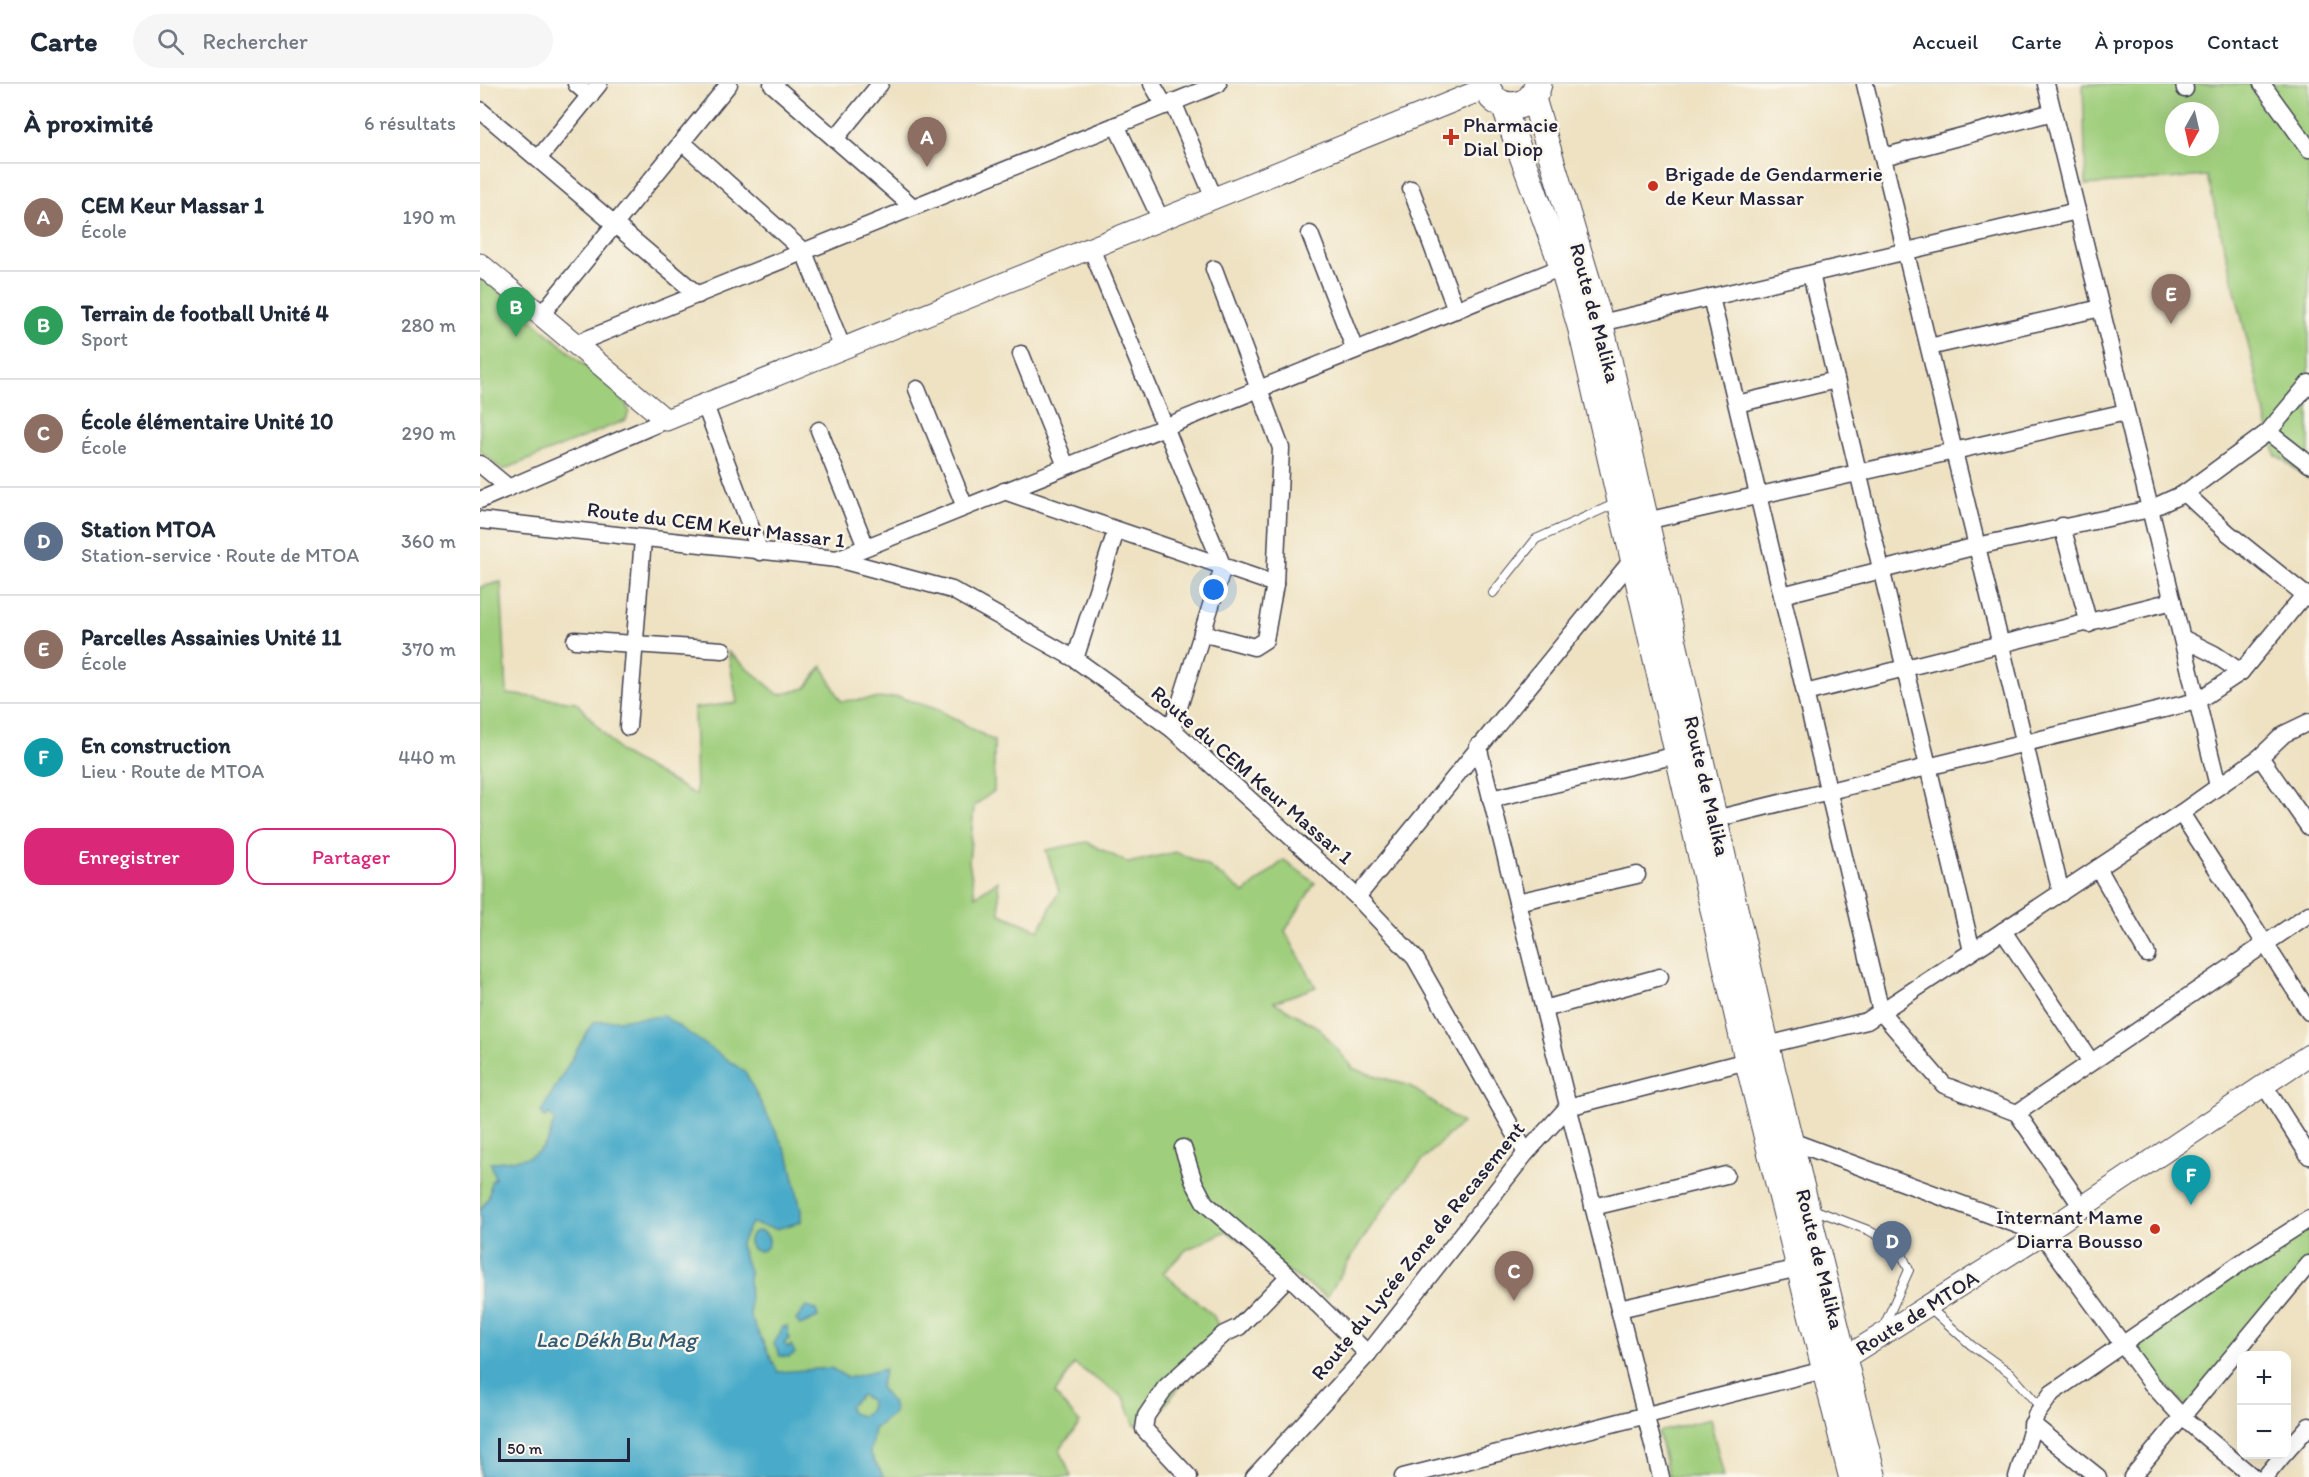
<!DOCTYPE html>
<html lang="fr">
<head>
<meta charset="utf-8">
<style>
	:root { --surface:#fff; --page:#f6f6f7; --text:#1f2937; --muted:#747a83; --line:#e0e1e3; --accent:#db2777 }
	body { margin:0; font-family:Itim,sans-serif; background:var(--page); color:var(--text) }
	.controls { position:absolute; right:18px; bottom:18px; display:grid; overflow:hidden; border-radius:12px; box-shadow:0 6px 24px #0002 }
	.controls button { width:54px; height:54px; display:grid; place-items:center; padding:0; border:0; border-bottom:2px solid var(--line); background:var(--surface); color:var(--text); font:30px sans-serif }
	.compass { position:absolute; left:1685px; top:18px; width:54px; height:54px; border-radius:50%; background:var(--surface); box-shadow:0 6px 24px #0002; rotate:188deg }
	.scale { position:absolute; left:18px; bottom:15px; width:132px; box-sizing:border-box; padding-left:6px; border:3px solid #22223b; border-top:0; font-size:16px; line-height:21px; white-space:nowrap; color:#22223b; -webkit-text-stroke:4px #fbf7ec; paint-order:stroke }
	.you { position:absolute; left:734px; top:506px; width:21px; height:21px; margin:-15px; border:4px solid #fff; border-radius:50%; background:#1a73e8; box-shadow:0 0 0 9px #1a73e833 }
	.badge { display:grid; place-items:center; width:39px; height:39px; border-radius:50%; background:var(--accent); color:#fff; font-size:20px; font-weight:700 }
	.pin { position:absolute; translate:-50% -50px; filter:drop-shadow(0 2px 3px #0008) }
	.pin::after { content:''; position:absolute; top:32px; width:21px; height:18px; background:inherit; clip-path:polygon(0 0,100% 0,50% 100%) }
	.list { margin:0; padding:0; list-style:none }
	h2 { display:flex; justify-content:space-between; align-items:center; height:78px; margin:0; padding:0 24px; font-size:26px }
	h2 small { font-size:20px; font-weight:400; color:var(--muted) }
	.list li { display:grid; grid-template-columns:39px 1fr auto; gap:18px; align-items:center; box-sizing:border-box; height:108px; padding:0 24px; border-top:2px solid var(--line) }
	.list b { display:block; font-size:22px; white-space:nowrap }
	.list p { margin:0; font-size:20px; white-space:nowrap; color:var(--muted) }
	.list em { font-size:20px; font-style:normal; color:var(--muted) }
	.actions { display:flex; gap:12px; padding:18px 24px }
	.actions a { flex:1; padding:14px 0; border:2px solid var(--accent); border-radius:18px; text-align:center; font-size:21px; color:var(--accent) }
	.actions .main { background:var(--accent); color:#fff }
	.icon { flex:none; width:33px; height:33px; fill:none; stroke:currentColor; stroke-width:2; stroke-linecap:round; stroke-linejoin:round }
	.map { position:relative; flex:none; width:1829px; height:1393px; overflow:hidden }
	header { display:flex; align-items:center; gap:36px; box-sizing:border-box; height:84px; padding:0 30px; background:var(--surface); border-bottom:2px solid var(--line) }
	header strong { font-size:28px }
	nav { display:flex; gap:33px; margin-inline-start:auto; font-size:21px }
	.search { width:420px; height:54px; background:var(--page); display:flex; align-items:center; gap:15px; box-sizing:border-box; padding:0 21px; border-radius:33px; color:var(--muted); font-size:22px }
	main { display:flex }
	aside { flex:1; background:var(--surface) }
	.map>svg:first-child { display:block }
</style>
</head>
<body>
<header>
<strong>Carte</strong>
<div class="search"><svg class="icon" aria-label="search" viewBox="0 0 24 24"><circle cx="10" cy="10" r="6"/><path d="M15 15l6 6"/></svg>Rechercher</div>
<nav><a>Accueil</a><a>Carte</a><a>À propos</a><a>Contact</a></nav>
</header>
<main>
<aside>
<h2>À proximité<small>6 résultats</small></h2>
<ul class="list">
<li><span class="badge" style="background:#8d6e63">A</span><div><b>CEM Keur Massar 1</b><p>École</p></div><em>190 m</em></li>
<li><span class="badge" style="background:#2e9e5b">B</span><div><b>Terrain de football Unité 4</b><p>Sport</p></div><em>280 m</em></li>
<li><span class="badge" style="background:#8d6e63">C</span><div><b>École élémentaire Unité 10</b><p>École</p></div><em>290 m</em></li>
<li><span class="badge" style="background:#5c6f8a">D</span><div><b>Station MTOA</b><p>Station-service · Route de MTOA</p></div><em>360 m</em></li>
<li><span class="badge" style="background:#8d6e63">E</span><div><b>Parcelles Assainies Unité 11</b><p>École</p></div><em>370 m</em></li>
<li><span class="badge" style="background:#0f9aa8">F</span><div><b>En construction</b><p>Lieu · Route de MTOA</p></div><em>440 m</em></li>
</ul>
<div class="actions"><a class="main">Enregistrer</a><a>Partager</a></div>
</aside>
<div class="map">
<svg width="1829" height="1393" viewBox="0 0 1829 1393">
	<rect width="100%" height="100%" fill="#fbf7ec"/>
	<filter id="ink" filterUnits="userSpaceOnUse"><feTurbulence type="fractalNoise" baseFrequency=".0167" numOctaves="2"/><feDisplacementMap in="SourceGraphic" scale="12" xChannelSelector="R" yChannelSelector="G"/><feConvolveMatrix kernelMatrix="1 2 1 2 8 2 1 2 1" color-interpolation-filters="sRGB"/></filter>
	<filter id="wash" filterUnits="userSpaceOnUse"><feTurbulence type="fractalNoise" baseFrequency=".008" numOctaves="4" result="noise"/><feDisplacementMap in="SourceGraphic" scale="24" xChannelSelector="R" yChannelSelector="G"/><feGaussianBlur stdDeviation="1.35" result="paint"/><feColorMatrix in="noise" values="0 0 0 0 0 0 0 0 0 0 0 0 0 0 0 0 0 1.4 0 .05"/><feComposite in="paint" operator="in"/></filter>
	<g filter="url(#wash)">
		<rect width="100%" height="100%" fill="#eee2c2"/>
		<g fill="#9fce7c" stroke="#60785c" stroke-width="1.5" fill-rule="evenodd">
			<path d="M1603,0H1829V395L1795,370L1727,92L1606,101ZM1694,27H1730V63H1694Z"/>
			<polygon points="0,191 144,315 149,327 146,336 23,386 0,367"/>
			<path d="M21,498L27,610L96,618L141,669L216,711L214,624L257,619L248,568L299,611L326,604L342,582L361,617L419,613L459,626L514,657V707L494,722L489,778L495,812L518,797L520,830L559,846L579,807L566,766L607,758L648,779L696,768L728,782L764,809L804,776L835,799L805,847L836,903L794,918L839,944L874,985L930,1002L982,1039C920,1091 888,1145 847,1213L746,1147L706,1166L683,1189L733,1231L742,1249L675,1334L655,1342L644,1314L594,1280L575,1310L600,1339L580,1365L591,1393H0V503Z"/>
			<polygon points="1829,1144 1829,1176 1706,1323 1650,1261"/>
			<polygon points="1230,1335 1244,1393 1189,1393 1178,1348"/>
		</g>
		<g fill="#4aabc9" stroke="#366682" stroke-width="1.5" fill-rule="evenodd">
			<path d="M184,932L265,988L309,1073L321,1126V1138L296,1145L271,1139L260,1161L269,1187L270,1232L298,1288L351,1284L368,1294L405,1285L400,1303L413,1320L414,1329L394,1345L390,1369L404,1393H0V1127L9,1112L11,1097L15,1095L11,1079C33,1074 57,1079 69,1054C72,1048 71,1042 75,1036L69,1030L65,1033L61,1028L113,938ZM381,1311L391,1317L390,1326L381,1332L371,1329L369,1323Z"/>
			<circle cx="279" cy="1157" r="10"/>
			<polygon points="326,1223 336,1226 338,1233 320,1241 316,1236"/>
			<polygon points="307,1242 309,1255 304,1259 308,1264 311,1261 315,1269 309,1273 300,1272 294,1260 303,1243"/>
		</g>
	</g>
	<g filter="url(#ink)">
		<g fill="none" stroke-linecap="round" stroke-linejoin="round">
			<defs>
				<g id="service">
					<polyline points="1013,509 1056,455 1139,418"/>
					<polyline points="1330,1124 1388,1146 1419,1164 1429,1186 1403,1244"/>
					<polyline points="1449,1223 1491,1261 1530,1289 1560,1323"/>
				</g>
				<g id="minor">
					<polyline points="96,0 110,12"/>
					<polyline points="292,0 433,123"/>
					<polyline points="672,0 685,22"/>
					<polyline points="1385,0 1581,809"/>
					<polyline points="1566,0 1738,702"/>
					<polyline points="1704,0 1705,5"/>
					<polyline points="1782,0 1829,65"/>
					<polyline points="693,18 734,114"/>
					<polyline points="0,26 218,211"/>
					<polyline points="636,41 681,136"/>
					<polyline points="355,55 400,0"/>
					<polyline points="202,58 324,168 363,265"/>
					<polyline points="1403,73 1573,28"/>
					<polyline points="58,75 119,0"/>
					<polyline points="931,105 976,226"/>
					<polyline points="830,150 875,266"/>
					<polyline points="611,164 743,483 692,645"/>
					<polyline points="1331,190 1492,867"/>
					<polyline points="1231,213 1401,928 1464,1001 1537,1029 1602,1123"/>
					<polyline points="61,231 249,0"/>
					<polyline points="1121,239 1597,127"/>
					<polyline points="95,260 738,0"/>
					<polyline points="1449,263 1621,224"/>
					<polyline points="541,270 586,382"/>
					<polyline points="437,305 485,423"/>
					<polyline points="1257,320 1356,296"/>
					<polyline points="225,321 280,468"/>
					<polyline points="339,346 386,463"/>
					<polyline points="1788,348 1829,380"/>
					<polyline points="0,380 29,404"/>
					<polyline points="524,407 795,500"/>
					<polyline points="1705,409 1788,348 1829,299"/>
					<polyline points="0,416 186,336"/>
					<polyline points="0,436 357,475 472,506 595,575 692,645 877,813 935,874 1046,1069"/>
					<polyline points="1166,437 1646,328"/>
					<polyline points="1582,442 1609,540"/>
					<polyline points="357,475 1082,183"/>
					<polyline points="1302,511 1497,462 1670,425 1705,409 1748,449 1829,514"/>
					<polyline points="722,549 774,563 785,556 795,500 801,364 734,185"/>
					<polyline points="1702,554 1734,570 1761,588"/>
					<polyline points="95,556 243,566"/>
					<polyline points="595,575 636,447"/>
					<polyline points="1325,609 1693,517"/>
					<polyline points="148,643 163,455"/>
					<polyline points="998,662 1181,1393"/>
					<polyline points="1780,673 1829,743"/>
					<polyline points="1011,715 1197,671"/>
					<polyline points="1701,729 1829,928"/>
					<polyline points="1235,735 1717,617 1761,588 1825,510"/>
					<polyline points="1618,784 1667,870"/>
					<polyline points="877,813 1152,476"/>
					<polyline points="1037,818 1157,791"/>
					<polyline points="1523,847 1611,978"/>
					<polyline points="1064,925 1180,893"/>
					<polyline points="1287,961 1387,937 1701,729 1780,673 1804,650 1829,638"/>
					<polyline points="1784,1001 1829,1072"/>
					<polyline points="1537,1029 1829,830"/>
					<polyline points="1311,1057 1562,1150 1671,1299 1702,1333 1773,1393"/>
					<polyline points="703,1064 714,1098 725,1119 809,1192 888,1270"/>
					<polyline points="1113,1123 1246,1091"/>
					<polyline points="1139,1225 1319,1184"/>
					<polyline points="1552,1340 1618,1393"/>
					<polyline points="1806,1368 1829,1342"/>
					<polyline points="709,1393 664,1345 666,1332 685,1304 744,1250 759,1243 809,1192"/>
					<polyline points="774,1393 888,1270 1046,1069 1088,1023 1267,977"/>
					<polyline points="923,1393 1344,1286"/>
					<polyline points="1537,1393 1556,1331 1572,1309 1765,1176 1829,1135"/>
					<polyline points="1652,1393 1829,1180"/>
					<polyline points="1785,1393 1804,1370"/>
				</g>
				<g id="tertiary">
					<polyline points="0,180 186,336 1006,4"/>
					<polyline points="1352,1282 1562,1150 1829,971"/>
				</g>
				<g id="secondary">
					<polyline points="1053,13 1121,239 1287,961 1394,1393"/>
					<polyline points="1023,21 1082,183 1100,244 1267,977 1371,1393"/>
				</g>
				<path id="primary" d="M1006,0C1012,29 1052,29 1058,0"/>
			</defs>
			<use href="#service" stroke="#413f4f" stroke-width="10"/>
			<use href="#minor" stroke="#413f4f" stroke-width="19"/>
			<use href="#tertiary" stroke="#413f4f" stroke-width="23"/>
			<use href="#secondary" stroke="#413f4f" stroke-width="26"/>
			<use href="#primary" stroke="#413f4f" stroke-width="29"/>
			<use href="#service" stroke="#fff" stroke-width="8"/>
			<use href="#minor" stroke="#fff" stroke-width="16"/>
			<use href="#tertiary" stroke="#fff" stroke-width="21"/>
			<use href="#secondary" stroke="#fff" stroke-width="24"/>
			<use href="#primary" stroke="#fff" stroke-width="27"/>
		</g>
	</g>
	<g fill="#c8321e" stroke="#fbf7ec" stroke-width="2">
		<path d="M968 44h6v6h6v6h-6v6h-6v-6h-6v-6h6z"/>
		<circle cx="1173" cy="102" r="6"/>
		<circle cx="1675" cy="1145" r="6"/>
	</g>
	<g text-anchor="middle" stroke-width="5" stroke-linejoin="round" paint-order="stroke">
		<g font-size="21" fill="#22223b" stroke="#fbf7ec" text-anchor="start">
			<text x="983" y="48">Pharmacie<tspan x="983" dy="24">Dial Diop</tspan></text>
			<text x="1185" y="97">Brigade de Gendarmerie<tspan x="1185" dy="24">de Keur Massar</tspan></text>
			<text x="1663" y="1140" text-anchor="end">Internant Mame<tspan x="1663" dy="24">Diarra Bousso</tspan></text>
		</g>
		<g font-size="21" fill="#22223b" stroke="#fbf7ec">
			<text transform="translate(1115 229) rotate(75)" y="7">Route de Malika</text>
			<text transform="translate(236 441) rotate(7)" y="7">Route du CEM Keur Massar 1</text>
			<text transform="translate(772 691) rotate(41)" y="7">Route du CEM Keur Massar 1</text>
			<text transform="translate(1227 702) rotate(77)" y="7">Route de Malika</text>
			<text transform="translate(938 1167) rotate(-51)" y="7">Route du Lycée Zone de Recasement</text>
			<text transform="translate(1340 1175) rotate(76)" y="7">Route de Malika</text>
			<text transform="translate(1437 1229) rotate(-32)" y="7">Route de MTOA</text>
		</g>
		<g font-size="22" font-style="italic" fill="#325974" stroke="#fbf7ec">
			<text x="136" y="1263">Lac Dékh Bu Mag</text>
		</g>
	</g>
</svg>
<div class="controls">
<button>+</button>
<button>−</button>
</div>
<svg class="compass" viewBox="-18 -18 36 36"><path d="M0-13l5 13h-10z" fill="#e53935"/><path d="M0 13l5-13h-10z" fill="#747a83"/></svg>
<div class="scale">50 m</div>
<div class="you"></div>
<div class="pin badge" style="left:447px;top:83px;background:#8d6e63">A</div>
<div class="pin badge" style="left:36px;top:253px;background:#2e9e5b">B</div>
<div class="pin badge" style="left:1034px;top:1217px;background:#8d6e63">C</div>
<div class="pin badge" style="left:1412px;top:1187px;background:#5c6f8a">D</div>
<div class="pin badge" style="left:1691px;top:240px;background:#8d6e63">E</div>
<div class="pin badge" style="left:1711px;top:1121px;background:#0f9aa8">F</div>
</div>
</main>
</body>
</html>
